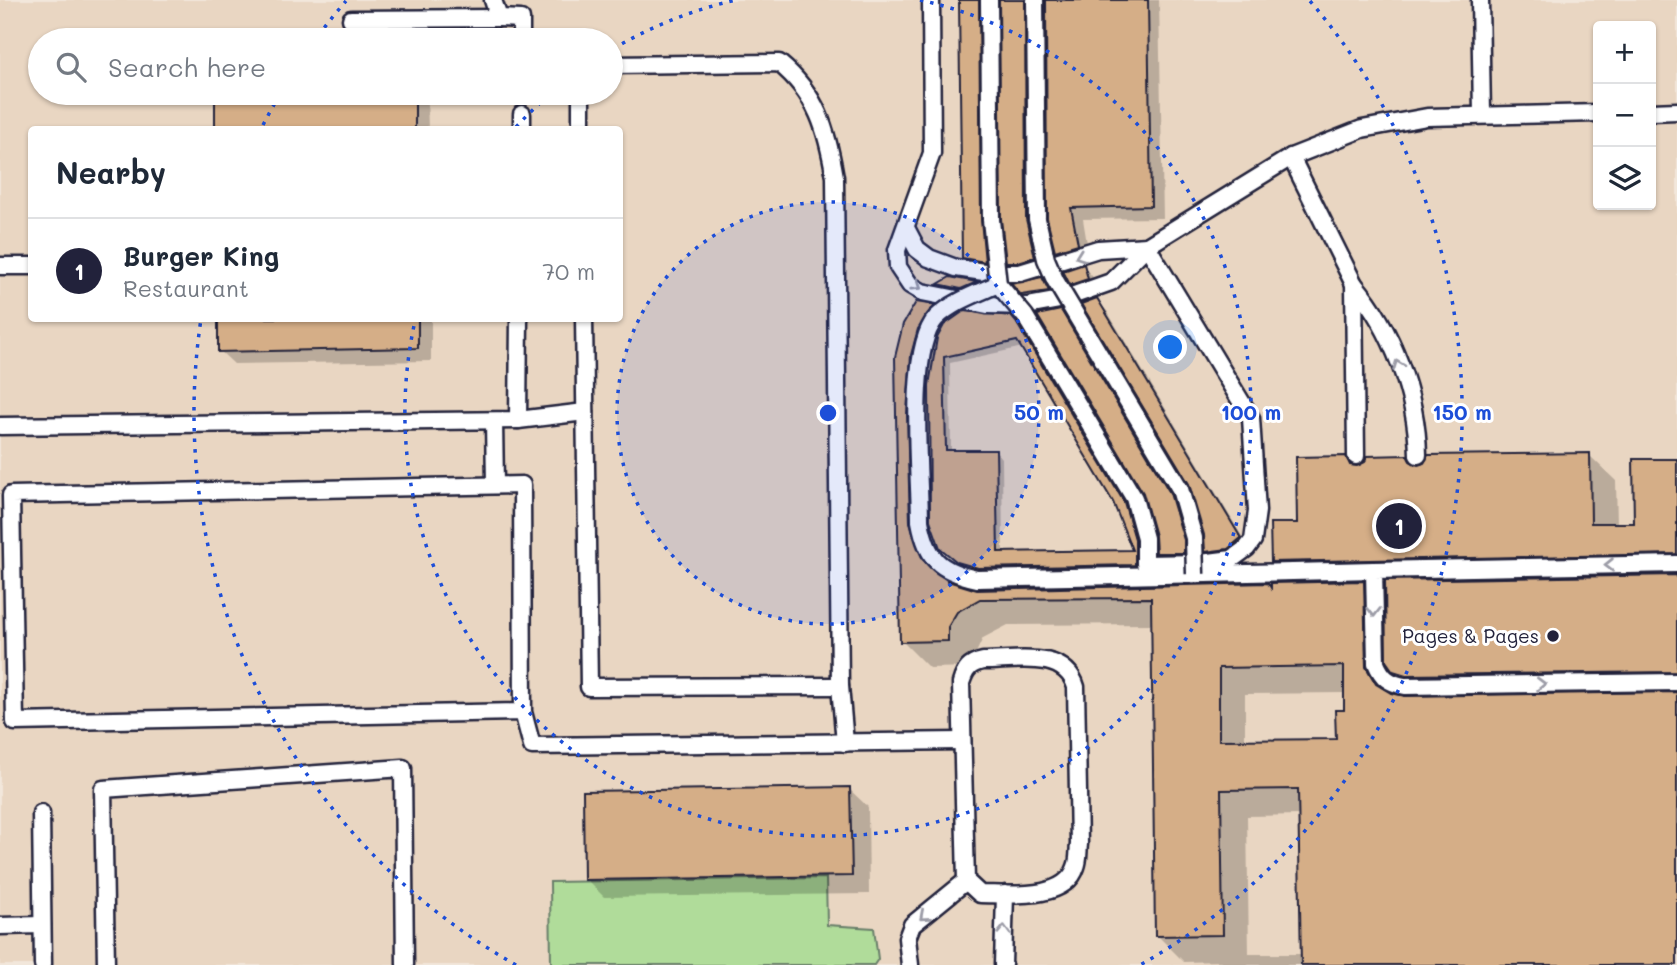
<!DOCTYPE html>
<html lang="en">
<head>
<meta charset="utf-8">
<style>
	:root { --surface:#fff; --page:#f6f6f7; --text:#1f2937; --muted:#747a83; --line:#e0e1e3; --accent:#22223b }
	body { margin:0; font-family:Mali,sans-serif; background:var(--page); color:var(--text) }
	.controls { position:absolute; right:21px; top:21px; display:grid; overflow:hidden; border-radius:7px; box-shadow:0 2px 5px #0004 }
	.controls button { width:63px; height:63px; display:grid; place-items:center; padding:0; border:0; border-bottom:2px solid var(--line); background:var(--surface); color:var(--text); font:35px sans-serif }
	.you { position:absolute; left:1171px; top:348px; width:24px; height:24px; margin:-18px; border:5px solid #fff; border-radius:50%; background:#1a73e8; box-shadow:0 0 0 10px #1a73e833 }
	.badge { display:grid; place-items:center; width:46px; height:46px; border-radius:50%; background:var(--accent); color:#fff; font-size:23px; font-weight:700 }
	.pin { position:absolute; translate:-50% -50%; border:4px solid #fff; box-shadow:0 2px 7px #0006 }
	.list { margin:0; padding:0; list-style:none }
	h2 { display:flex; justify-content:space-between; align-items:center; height:91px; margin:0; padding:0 28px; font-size:30px }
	h2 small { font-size:23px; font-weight:400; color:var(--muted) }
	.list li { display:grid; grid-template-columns:46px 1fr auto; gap:21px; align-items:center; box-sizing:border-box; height:105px; padding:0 28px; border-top:2px solid var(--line) }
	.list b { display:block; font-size:26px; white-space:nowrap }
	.list p { margin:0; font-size:23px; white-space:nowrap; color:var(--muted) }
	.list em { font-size:23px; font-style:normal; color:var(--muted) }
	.icon { flex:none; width:38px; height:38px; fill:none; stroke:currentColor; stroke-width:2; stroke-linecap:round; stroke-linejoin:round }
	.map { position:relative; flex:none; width:1677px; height:965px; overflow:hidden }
	.search { position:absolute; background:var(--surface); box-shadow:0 2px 5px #0004; left:28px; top:28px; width:595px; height:77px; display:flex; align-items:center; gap:18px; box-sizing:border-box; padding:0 24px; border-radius:38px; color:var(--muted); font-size:26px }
	.panel { position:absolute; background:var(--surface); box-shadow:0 2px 5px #0004; left:28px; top:126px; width:595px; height:196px; border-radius:7px }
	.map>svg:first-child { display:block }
</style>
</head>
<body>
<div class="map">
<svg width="1677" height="965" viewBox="0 0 1677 965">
	<rect width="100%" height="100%" fill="#f2e7db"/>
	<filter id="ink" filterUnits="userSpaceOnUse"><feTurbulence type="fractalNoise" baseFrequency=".0143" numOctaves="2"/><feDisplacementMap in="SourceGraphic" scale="14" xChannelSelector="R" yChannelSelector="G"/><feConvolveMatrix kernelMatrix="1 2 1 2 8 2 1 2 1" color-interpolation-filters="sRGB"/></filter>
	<g filter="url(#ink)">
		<path fill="#e9d6c2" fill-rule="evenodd" d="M0,0H1677V965H0ZM1598,26H1651V205H1598ZM40,40H611V93H40ZM32,130H620V318H32Z"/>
		<polygon fill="#b0dc9a" stroke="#697f6a" stroke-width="2" points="826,878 827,925 874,928 878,959 874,965 551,965 550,882"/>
		<g fill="#0003" fill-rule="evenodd">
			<polygon points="961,0 1159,0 1163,218 1083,219 1089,256 1069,263 1057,250 1047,2 1043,2 1036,13 1046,269 1020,274 1008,262 1001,1 992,6 996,273 976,270 964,257"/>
			<polygon points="427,93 428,130 217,130 216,94"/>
			<polygon points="1083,266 1092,276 1097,288 1081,293 1072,284"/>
			<polygon points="1042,279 1054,297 1029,301 1023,294"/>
			<polygon points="950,280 976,283 979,286 966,292 940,285"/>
			<polygon points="1098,302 1107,311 1249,548 1216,560 1207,551 1206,535 1191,483"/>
			<path d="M917,304L934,307L949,322L1017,325L1130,510L1140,547V571L986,574L966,568L949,554L935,531L936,550L946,580L977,591H1273L1295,584L1272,561L1345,458L1355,468L1407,457L1416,467L1589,455L1616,481L1617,525H1636L1677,461V438V965H1221V961L1184,962L1157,935L1153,624L1008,625L983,638L975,655L974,667L929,668L902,641L897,357ZM1023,347L1115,501L1135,552L1003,554L1002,458L996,451L951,452L950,363ZM1387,586V607L1367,587ZM1392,664L1425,698H1405L1392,694ZM1346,693V712L1338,740L1245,742V694ZM1300,815L1303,954H1249L1247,816Z"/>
			<polygon points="1060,312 1176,501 1189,558 1164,559 1157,553 1157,535 1145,492"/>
			<polygon points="220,318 431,318 431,361 234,364 220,351"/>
			<polygon points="849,789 868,807 869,894 604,897 586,879"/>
		</g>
		<g fill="#d5ae87" stroke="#22223b" stroke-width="2" fill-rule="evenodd">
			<polygon points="959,0 979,0 981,220 985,262 962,258"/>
			<polygon points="999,0 1025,0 1026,219 1035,257 1018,262 1006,262 1001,219"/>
			<polygon points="1046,0 1148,0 1151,206 1071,208 1078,244 1055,251 1047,218"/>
			<rect x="215" y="93" width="200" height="37"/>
			<polygon points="1084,264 1088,279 1070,285 1063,271"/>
			<polygon points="950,277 955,278 977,282 961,289 938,284"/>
			<polygon points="1042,277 1049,291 1021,295 1011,284"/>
			<polygon points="1097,298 1241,538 1228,549 1205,552 1204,535 1189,484 1081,304"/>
			<path d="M916,302L935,305L918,329L911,355L907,414L910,522L923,560L948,581L977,590L1268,583L1271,588V583L1364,581L1366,667L1376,684L1391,693L1405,696L1677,692V965H1301L1298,789L1221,790L1223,935L1155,936L1151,598L980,599L957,612L948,627V641L900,642L895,357L903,324ZM1344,666V710H1335L1336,739L1219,740V668Z"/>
			<polygon points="1061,310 1170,493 1184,540 1184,553 1156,553 1155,536 1143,493 1037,315"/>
			<path d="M964,311L1011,316L1016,322L1124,502L1135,539V565L978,568L957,562L940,548L930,520L929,385L937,338L944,325ZM1017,341L1113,502L1132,550L998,552L996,450H946L944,357Z"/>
			<polygon points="218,318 418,318 418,348 218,352"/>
			<polygon points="1590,453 1591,523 1634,523 1633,459 1677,459 1677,554 1271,562 1270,523 1297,523 1296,457 1346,456 1350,465 1357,466 1365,462 1367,456 1407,455 1410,461 1418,465 1424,463 1428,455"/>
			<polygon points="1677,575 1677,672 1406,675 1393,671 1386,661 1385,580"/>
			<polygon points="850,787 852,876 584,880 583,791"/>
		</g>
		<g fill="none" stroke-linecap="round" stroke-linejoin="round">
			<defs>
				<g id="service">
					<polyline points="493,0 499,18 521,19 521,40"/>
					<polyline points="931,0 932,153 897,250 898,267 910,285 922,292 987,305 1027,306 1060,300 1111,282 1147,246 1291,157 1362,129 1427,117 1598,113"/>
					<polyline points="989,0 991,220"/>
					<polyline points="1035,0 1037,219"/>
					<polyline points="1480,0 1482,114"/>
					<polyline points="351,19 499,18"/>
					<path d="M611,65L779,63C817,94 827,130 835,177L840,686L845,743"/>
					<polyline points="581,93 581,130"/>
					<polyline points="1651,112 1677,111"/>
					<polyline points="522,130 522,114"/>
					<polyline points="1291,157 1354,284 1356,456"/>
					<polyline points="906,228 917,249 929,258 956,268 991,273 1020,273 1098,249 1147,246"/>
					<polyline points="0,266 32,266"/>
					<path d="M1354,284C1392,329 1417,395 1418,455"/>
					<polyline points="584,318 589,687 840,686"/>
					<polyline points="1037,336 1134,498 1145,538 1145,564 1201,563 1232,559 1247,548 1253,540 1257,511 1251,418 1147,246"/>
					<polyline points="518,420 585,412"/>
					<polyline points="494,421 495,485"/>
					<polyline points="0,426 518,420 519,318"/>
					<path d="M1677,564L1374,570L1376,663C1382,678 1389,683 1405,686L1677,682"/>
					<polyline points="1120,576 1374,570"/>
					<path d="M983,661C1015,661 1065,649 1076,687L1079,844C1078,851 1079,860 1076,867C1065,901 1009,894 980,894L966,881L961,683C965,670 969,664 983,661Z"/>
					<polyline points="523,712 15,722 11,495 522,485 523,712 532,746 962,741"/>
					<polyline points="41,813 43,965"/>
					<polyline points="0,926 42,925"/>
					<polyline points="106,965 103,789 403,768 405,965"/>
					<polyline points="910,965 907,938 912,925 966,881"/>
					<polyline points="1003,965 1005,894"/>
				</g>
			</defs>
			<use href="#service" stroke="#22223b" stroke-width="21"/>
			<use href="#service" stroke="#fff" stroke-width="16"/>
			<defs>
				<g id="service-bridge">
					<polyline points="1037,219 1046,259 1055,280 1180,489 1194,538 1195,574"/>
					<polyline points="991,220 998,284 1025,316 1037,336"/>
					<path d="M998,284C978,293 952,302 936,318C907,350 920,474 920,521C927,559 939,571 977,579L1120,576"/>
				</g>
			</defs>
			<use href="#service-bridge" stroke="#22223b" stroke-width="21" stroke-linecap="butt"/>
			<use href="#service-bridge" stroke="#fff" stroke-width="16"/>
		</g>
		<defs><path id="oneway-chevron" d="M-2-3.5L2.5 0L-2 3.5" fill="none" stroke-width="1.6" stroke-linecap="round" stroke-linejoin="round" transform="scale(1.75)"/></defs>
		<g stroke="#9c9ca7">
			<use href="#oneway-chevron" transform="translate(1080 256) rotate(160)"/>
			<use href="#oneway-chevron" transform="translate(917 286) rotate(34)"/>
			<use href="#oneway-chevron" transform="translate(1398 365) rotate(-111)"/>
			<use href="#oneway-chevron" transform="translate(1609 565) rotate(179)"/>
			<use href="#oneway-chevron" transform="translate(1374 612) rotate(90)"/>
			<use href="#oneway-chevron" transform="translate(1541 684) rotate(-1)"/>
			<use href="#oneway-chevron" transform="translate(924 916) rotate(139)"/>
			<use href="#oneway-chevron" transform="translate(1004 930) rotate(-88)"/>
		</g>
	</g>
	<circle cx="828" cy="413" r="211" fill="#1d4ed8" fill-opacity=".12"/>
	<g fill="none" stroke="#1d4ed8" stroke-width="3.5" stroke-dasharray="3.5 7">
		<circle cx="828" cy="413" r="211"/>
		<path d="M516 127A423 423 0 0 1 550 94M613 49A423 423 0 0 1 736 0M920 0A423 423 0 1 1 415 321"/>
		<path d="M516 965A634 634 0 0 1 201 319M263 125A634 634 0 0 1 279 96M318 36A634 634 0 0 1 346 1M1310 1A634 634 0 0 1 1140 965"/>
	</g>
	<circle fill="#22223b" stroke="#fff" stroke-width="2.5" cx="1553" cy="636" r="7"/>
	<g text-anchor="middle" stroke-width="6" stroke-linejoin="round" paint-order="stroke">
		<g font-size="19" fill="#22223b" stroke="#fff" text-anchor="end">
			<text x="1539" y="643">Pages &amp; Pages</text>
		</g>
	</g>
	<circle cx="828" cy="413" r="10" fill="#1d4ed8" stroke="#fff" stroke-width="3.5"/>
	<g font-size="21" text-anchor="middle" font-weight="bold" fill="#1d4ed8" stroke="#fff" stroke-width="6" stroke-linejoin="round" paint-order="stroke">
		<text x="1039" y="420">50 m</text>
		<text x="1251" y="420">100 m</text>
		<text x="1462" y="420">150 m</text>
	</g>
</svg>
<div class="controls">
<button>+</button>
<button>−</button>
<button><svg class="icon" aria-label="layers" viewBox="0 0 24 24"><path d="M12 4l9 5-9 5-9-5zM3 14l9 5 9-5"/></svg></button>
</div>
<div class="you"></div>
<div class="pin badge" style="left:1399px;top:526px">1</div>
<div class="search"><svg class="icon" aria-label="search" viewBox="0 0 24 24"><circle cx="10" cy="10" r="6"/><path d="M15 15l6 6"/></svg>Search here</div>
<section class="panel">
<h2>Nearby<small></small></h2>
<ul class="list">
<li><span class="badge">1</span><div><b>Burger King</b><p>Restaurant</p></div><em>70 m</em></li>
</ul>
</section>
</div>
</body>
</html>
